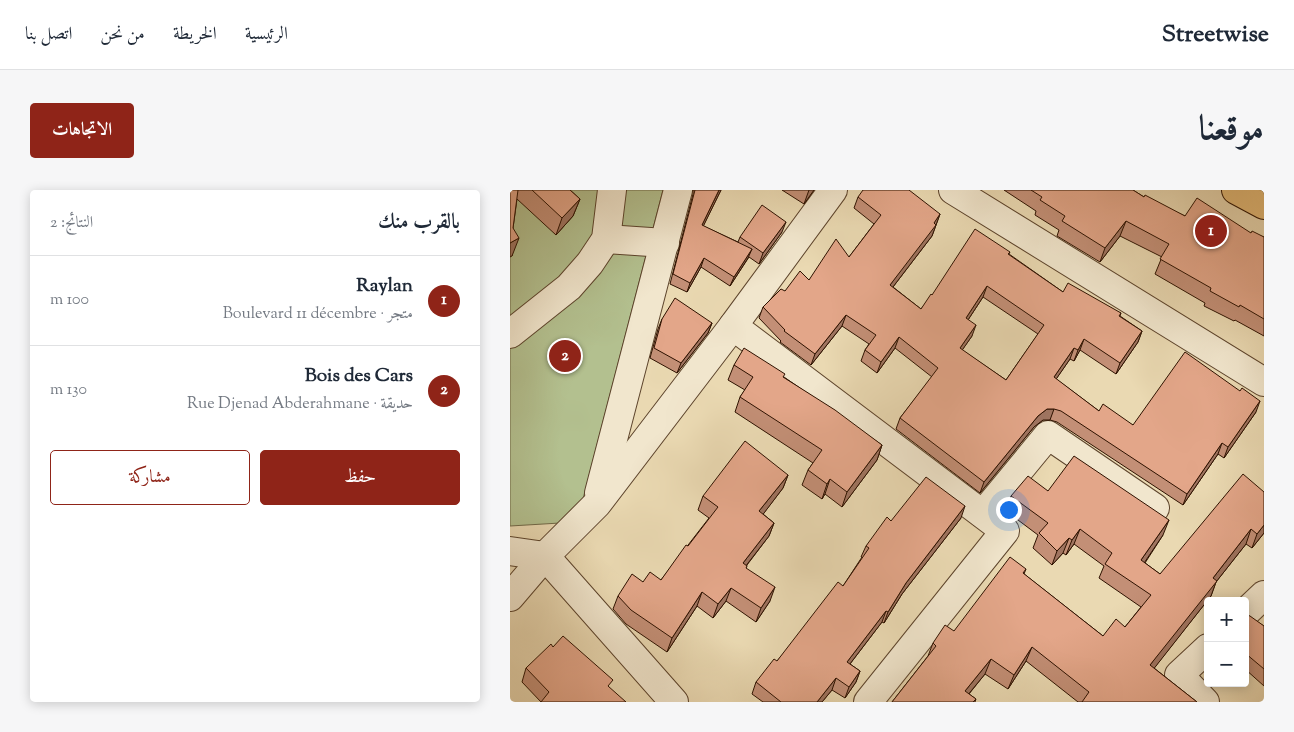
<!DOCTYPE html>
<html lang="ar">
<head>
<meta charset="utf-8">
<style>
	:root { --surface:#fff; --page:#f6f6f7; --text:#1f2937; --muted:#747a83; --line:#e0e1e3; --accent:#8f2418 }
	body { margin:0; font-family:"Sorts Mill Goudy",Amiri,serif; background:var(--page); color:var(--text); direction:rtl }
	.controls { position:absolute; right:15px; bottom:15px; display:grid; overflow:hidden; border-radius:5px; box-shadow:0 2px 12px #0003 }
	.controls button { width:45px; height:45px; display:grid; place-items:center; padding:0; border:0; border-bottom:1px solid var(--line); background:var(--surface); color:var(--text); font:25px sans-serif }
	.you { position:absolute; left:498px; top:319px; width:18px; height:18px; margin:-12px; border:4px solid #fff; border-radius:50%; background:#1a73e8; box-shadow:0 0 0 8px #1a73e833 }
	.badge { display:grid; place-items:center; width:32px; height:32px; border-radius:50%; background:var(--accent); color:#fff; font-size:16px; font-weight:700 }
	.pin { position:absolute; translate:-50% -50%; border:2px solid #fff; box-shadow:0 1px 5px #0006 }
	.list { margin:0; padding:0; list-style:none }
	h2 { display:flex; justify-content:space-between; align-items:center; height:65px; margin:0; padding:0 20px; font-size:21px }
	h2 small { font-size:16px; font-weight:400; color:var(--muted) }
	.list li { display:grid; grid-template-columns:32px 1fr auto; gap:15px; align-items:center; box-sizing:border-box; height:90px; padding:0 20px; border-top:1px solid var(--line) }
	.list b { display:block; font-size:19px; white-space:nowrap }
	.list p { margin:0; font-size:16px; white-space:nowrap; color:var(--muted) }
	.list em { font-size:16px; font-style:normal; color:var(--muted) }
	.actions { display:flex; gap:10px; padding:15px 20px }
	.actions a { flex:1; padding:11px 0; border:1px solid var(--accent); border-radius:5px; text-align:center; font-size:18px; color:var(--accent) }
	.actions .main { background:var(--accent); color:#fff }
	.map { position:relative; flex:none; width:754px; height:512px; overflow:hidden; direction:ltr; border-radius:5px }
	header { display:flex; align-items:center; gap:30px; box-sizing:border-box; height:70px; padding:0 25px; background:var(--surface); border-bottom:1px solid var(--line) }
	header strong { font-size:24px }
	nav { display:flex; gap:28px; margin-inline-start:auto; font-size:18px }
	.intro { display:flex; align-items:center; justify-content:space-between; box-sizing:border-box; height:120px; padding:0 30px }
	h1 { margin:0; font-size:35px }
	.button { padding:12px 22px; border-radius:5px; background:var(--accent); color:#fff; font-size:18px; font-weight:700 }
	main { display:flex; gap:30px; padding:0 30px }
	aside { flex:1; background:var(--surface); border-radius:5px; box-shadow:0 2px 12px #0003 }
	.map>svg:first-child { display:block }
</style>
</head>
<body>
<header>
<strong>Streetwise</strong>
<nav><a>الرئيسية</a><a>الخريطة</a><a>من نحن</a><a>اتصل بنا</a></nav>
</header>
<div class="intro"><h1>موقعنا</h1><a class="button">الاتجاهات</a></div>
<main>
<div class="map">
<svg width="754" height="512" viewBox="0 0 754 512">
	<rect width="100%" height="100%" fill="#ead9b2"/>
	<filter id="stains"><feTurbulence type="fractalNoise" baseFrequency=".004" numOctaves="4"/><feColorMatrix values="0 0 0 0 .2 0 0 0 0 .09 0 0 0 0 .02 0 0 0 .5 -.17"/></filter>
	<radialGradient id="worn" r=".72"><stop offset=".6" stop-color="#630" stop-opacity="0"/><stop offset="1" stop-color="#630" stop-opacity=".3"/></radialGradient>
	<polygon fill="#b3c08f" stroke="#706948" points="0,0 153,0 67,332 0,336"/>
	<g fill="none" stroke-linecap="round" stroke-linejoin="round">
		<defs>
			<g id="minor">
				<polyline points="323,0 223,136 495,341 358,512"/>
				<polyline points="443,0 754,192"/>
				<polyline points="96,49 155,53"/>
				<polyline points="0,144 59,97 80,73 96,49 102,0"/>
				<polyline points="89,303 168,0"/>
				<polyline points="473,324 538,245 645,318"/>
				<polyline points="0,361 35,366 164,512"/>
				<polyline points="0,407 35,366 87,314 223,136"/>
				<polyline points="735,423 754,405"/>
				<polyline points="695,512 669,485 698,458"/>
			</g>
			<polyline id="major" points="726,0 754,15"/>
		</defs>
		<use href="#minor" stroke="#5d442c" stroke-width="30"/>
		<use href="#major" stroke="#2e1200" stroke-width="30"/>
		<use href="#minor" stroke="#f1e6cd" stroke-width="28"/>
		<use href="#major" stroke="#e5bc79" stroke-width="28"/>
	</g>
	<g fill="#c38f76" stroke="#2e1200" fill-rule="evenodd">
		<polygon points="0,0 60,0 70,9 63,26 46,45 7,9 3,38 2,66"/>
		<polygon points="183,0 211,0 193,36 228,52 230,47 272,42 249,74 239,67 220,96 191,77 177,102 160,94 183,4"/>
		<polygon points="272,0 304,0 294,14"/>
		<polygon points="494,0 623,0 634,7 675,26 754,47 754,146 725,130 724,131 694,116 695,113 645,84 652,67 610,46 590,72 547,46 549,40 525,25 526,21"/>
		<path d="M348,7L430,24L422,46L383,97L411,119L422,105L500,62L499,64L553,102L611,123L610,126L632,141L628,152L606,184L570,160L564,171L560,169L546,189L589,221L623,235L746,222L714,268L708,264L673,315L547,232L540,230H533L524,237L470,303L386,239L390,228L422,187L385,158L367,183L351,171L355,160L359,154L332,136L301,175L270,152L271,151L249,128L253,117L275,101L299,90L339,67L364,34L344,18ZM473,107L528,144L496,190L452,160L462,146L458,130Z"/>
		<polygon points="152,129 202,133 198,143 167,183 140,168 148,139"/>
		<polygon points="224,175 274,187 372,255 367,270 332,317 315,304 312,309 292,295 298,280 303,273 225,222 230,207 235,200 218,190"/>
		<polygon points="278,285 273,298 253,324 264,333 259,346 237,375 236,379 260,411 246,432 216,411 203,428 187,416 157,462 116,434 103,419 108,406 133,392 151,390 199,328 188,320 193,306"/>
		<polygon points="538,301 653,345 635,373 650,384 754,302 754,343 742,358 736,354 706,392 701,406 644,478 687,512 568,512 516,471 498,499 475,484 459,504 466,509 465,512 382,512 418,466 423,453 444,441 516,379 514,384 593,446 615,437 631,417 589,388 594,376 564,354 556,365 553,363 542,375 523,358 528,345 496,321 501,306"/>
		<polygon points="451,328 392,404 374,433 372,432 340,474 350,481 346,492 335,508 322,500 312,512 253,512 242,504 246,492 267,471 333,396 352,367 351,367 356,356 381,331"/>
		<polygon points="735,424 754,436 754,496 735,479"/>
		<polygon points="43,457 100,498 31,512 12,492 16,478"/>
	</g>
	<g fill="#9f7460" stroke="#2e1200">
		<polygon points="209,0 211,0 189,45 192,35"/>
		<polygon points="299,0 304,0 294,14"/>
		<polygon points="70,9 63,26 46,45 52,28"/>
		<polygon points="430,24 422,46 376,106 380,95"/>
		<polygon points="616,31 610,46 590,72 595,58"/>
		<polygon points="276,32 272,42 249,74 253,63"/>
		<polygon points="9,48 2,66 0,67 0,53"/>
		<polygon points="242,59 238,68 220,96 224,87"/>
		<polygon points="194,68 191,77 177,102 180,93"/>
		<polygon points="477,96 473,107 452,139 456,128"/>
		<polygon points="336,125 332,136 301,175 305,164"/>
		<polygon points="202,133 198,143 167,183 171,173"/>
		<polygon points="466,135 462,146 446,169 450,158"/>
		<polygon points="632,141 628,152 606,184 610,173"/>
		<polygon points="389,147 385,158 367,183 371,172"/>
		<polygon points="574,149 570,160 564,171 568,160"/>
		<polygon points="564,158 560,169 540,198 544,187"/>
		<polygon points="750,211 746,222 714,268 718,257"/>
		<polygon points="537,219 544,219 540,230 533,230 524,237 470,303 474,292 528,226"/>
		<polygon points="712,253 708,264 673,315 677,304"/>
		<polygon points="372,255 367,270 332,317 337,302"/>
		<polygon points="278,285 273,298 245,335 249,321"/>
		<polygon points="320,289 315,304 312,309 317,294"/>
		<polygon points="455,316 451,328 392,404 374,433 378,422 396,393"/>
		<polygon points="659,330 653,345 626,385 631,370"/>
		<polygon points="264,333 259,346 228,386 233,373"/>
		<polygon points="754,335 754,343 742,358 747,344"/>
		<polygon points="570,339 564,354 556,365 562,350"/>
		<polygon points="741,339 736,354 706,392 701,406 635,490 640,475 703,388"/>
		<polygon points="559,348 553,363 542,375 547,361"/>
		<polygon points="265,397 260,411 246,432 251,418"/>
		<polygon points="221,398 216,411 203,428 208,414"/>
		<polygon points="192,402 187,416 157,462 162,448"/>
		<polygon points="376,421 372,432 333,483 337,472"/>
		<polygon points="522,457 516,471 498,499 504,485"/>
		<polygon points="481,469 475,484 452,512 455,501"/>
		<polygon points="350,481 346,492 335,508 339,497"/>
		<polygon points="326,488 322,500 312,512 307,512"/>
	</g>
	<g fill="#e3a689" stroke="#2e1200" fill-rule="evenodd">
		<polygon points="0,0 8,0 3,38 9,48 0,53"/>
		<polygon points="22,0 60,0 70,9 52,28"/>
		<polygon points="185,0 209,0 192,35 242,59 224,87 194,68 180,93 163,84"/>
		<path d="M353,0H399L430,24L424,33L426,35L380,95L411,119L421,104L422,105L465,39L500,62L498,64L553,102L558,93L611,123L609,126L632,141L610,173L574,149L568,160L564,158L544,187L589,221L593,214L623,235L675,162L730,201L732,198L750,211L718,257L712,253L677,304L551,221L544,219H537L528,226L474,292L390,228L428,178L389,147L371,172L355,160L366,145L336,125L305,164L274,141L275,140L253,117L271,99L275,101L290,81L299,90L326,49L339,67L371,25L348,7ZM477,96L534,135L496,190L450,158L466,135L456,128Z"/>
		<polygon points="521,0 623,0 634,7 635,5 675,26 687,8 741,43 742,41 754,47 754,129 730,115 729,117 700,101 701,98 650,69 659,54 616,31 595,58 552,31 555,26 530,10 532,7"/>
		<polygon points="252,15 276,32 253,63 230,47"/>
		<polygon points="165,108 202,133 171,173 144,158 152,129"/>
		<polygon points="234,158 275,184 273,187 325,220 372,255 337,302 320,289 317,294 298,280 312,260 230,207 243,187 224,175"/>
		<polygon points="235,251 278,285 249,321 264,333 233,373 237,376 236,378 265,397 251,418 221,398 208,414 192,402 162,448 121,420 108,406 122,384 133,392 140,382 151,390 176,355 178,356 208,317 193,306"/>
		<polygon points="564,266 659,330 631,370 650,384 733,284 754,302 754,335 747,344 741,339 703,388 707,391 640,475 687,512 572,512 579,502 522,457 504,485 481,469 455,501 466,509 463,512 382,512 426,456 423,453 435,435 444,441 500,367 516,379 513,383 593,446 606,429 615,437 641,405 595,374 602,363 570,339 562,350 559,348 547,361 529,343 538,333 501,306 518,286 538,301"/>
		<polygon points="416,287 455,316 396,393 378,422 376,421 337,472 350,481 339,497 326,488 307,512 271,512 246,492 264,469 267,471 328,392 333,396 359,358 356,356 377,327 381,331"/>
		<polygon points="735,424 740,426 754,436 754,479 735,463"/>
		<polygon points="53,446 103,490 98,496 116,512 31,512 39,502 16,478 41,454 43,457"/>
	</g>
	<rect width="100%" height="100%" filter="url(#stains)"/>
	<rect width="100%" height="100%" fill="url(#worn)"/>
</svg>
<div class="controls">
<button>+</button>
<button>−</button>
</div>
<div class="you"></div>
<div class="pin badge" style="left:701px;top:41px">1</div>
<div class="pin badge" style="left:55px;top:166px">2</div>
</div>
<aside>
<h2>بالقرب منك<small>النتائج: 2</small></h2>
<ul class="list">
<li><span class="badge">1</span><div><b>Raylan</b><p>متجر · Boulevard 11 décembre</p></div><em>100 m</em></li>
<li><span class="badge">2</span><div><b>Bois des Cars</b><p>حديقة · Rue Djenad Abderahmane</p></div><em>130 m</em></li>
</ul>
<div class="actions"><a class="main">حفظ</a><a>مشاركة</a></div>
</aside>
</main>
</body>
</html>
